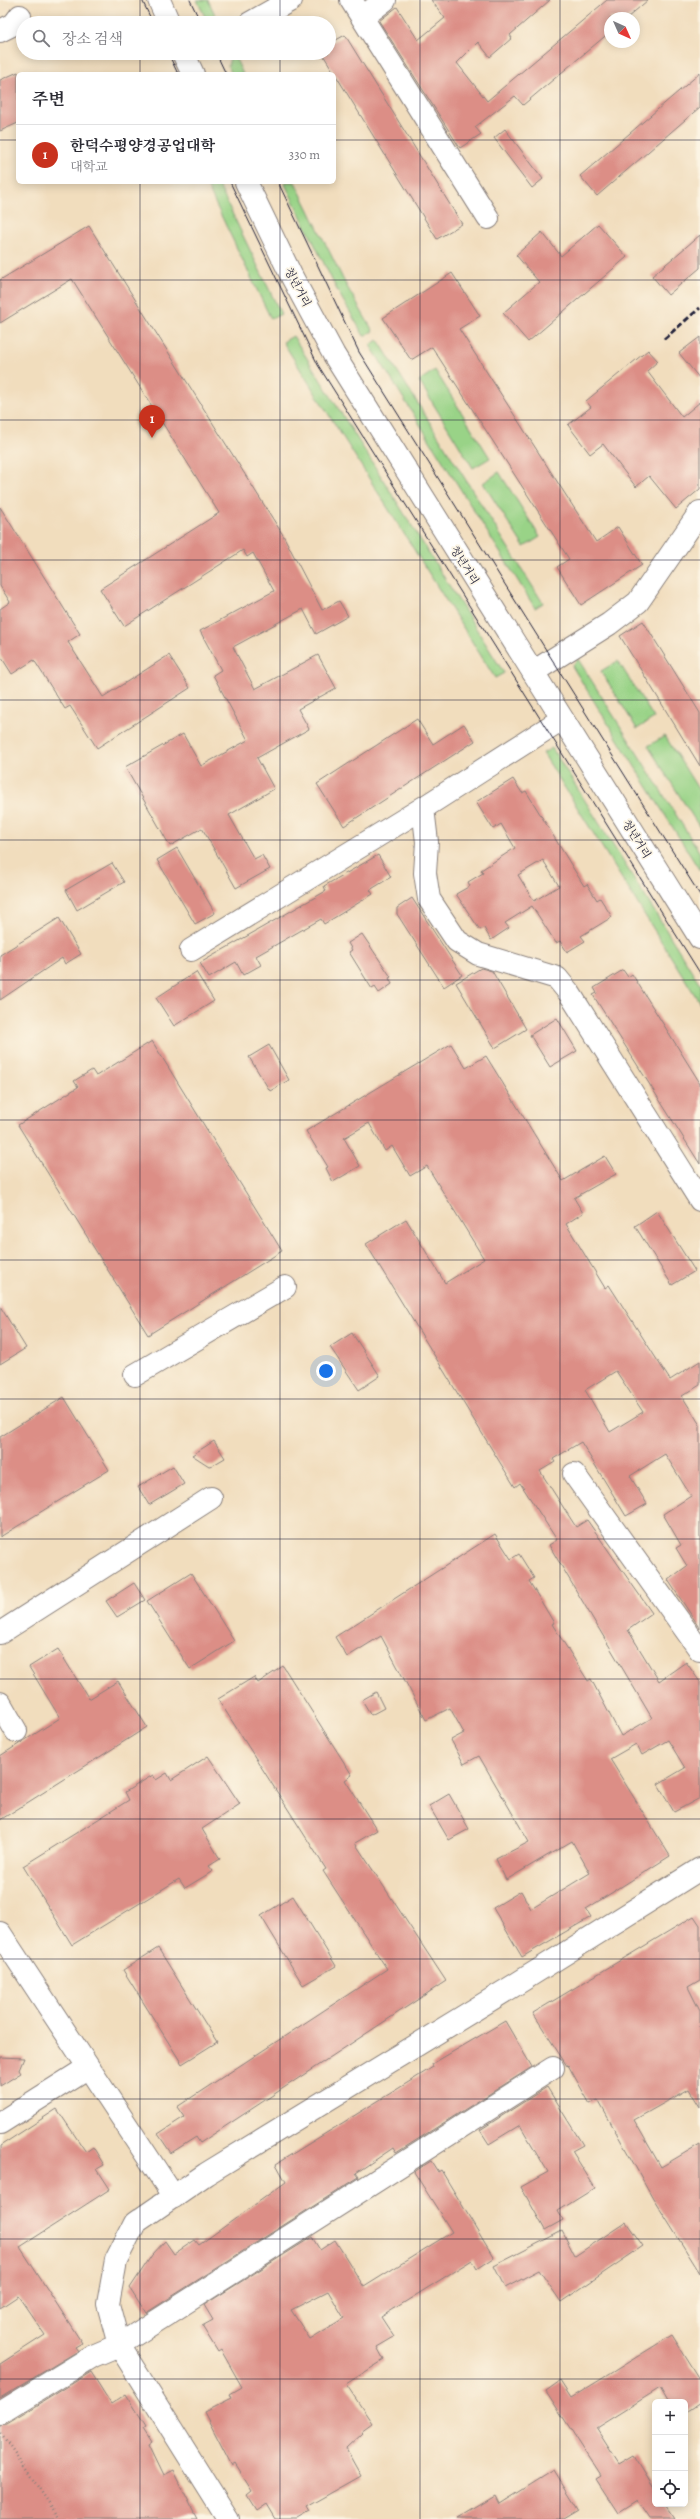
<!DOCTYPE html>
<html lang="ko">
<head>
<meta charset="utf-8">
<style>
	:root { --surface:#fff; --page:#f2f2f3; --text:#2b2b33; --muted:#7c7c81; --line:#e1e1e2; --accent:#c8321e }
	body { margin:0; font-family:Alegreya,"Noto Serif KR",serif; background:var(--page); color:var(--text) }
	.controls { position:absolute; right:12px; bottom:12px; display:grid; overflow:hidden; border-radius:6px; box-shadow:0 2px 10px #0003 }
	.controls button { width:36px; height:36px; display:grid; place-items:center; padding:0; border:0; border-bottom:1px solid var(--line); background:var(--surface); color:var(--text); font:20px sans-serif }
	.compass { position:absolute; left:604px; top:12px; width:36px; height:36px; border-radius:50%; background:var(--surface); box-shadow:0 2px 10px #0003; rotate:135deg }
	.you { position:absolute; left:326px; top:1371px; width:14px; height:14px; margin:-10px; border:3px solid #fff; border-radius:50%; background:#1a73e8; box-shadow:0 0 0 6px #1a73e833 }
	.badge { display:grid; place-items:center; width:26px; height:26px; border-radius:50%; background:var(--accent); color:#fff; font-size:13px; font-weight:700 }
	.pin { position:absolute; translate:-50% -33px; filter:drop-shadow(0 1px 2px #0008) }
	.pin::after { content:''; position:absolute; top:21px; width:14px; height:12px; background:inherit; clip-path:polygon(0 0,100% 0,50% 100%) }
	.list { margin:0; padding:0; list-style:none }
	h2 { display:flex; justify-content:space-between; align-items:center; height:52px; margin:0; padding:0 16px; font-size:17px }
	h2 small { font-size:13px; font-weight:400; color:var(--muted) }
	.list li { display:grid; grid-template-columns:26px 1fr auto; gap:12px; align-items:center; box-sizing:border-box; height:60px; padding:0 16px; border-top:1px solid var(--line) }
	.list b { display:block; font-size:15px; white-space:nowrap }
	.list p { margin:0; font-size:13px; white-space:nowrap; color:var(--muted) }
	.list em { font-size:13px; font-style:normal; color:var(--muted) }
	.icon { flex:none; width:22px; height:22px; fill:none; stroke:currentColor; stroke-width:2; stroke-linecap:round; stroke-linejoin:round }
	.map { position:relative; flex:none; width:700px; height:2519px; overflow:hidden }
	.search { position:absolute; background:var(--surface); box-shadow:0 2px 10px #0003; left:16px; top:16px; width:320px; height:44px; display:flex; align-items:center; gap:10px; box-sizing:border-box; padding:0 14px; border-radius:22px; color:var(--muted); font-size:15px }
	.panel { position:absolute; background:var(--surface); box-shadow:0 2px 10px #0003; left:16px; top:72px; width:320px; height:112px; border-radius:6px }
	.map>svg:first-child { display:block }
</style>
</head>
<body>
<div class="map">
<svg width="700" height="2519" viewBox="0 0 700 2519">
	<rect width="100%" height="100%" fill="#fcf5e5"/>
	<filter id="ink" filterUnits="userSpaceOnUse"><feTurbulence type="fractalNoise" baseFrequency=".025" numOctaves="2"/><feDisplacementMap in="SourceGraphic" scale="8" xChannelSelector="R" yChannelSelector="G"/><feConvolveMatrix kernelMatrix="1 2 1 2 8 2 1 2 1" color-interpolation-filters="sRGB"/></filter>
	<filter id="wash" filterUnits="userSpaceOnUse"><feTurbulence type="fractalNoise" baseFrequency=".012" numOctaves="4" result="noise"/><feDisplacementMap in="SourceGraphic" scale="16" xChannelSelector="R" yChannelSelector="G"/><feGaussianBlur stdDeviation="0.9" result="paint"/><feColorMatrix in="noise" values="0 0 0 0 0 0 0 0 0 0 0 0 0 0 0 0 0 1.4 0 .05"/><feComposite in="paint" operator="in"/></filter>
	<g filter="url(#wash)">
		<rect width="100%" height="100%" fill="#f1ddbd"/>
		<g fill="#99d387" stroke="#5e7a61">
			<polygon points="197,0 208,0 219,23 208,23"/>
			<polygon points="231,53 233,53 243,74 232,74 228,66"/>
			<polygon points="205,182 217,182 281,314 271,319"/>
			<polygon points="284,182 295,182 346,285 373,331 364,336 337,290"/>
			<polygon points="293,336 504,673 495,678 283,342"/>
			<polygon points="378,340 543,603 535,608 370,345"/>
			<polygon points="435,370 490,458 473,468 419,381"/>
			<polygon points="499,472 540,537 524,547 483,483"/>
			<polygon points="578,659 700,853 700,871 572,666"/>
			<polygon points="618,661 654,718 637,729 601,671"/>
			<polygon points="665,736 700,792 700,828 648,746"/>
			<polygon points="552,748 700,984 700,1003 543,753"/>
		</g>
		<g id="blocks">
			<g fill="#dc8e86" fill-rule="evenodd">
				<polygon points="431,0 550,0 510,35 512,38 490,57 478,42 457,63 487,101 607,0 648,0 627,18 610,18 610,32 523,105 515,96 475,127 481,134 460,148 379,21 397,7 418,40 445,18"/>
				<polygon points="345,35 462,224 437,239 322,53 329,53 329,44"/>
				<polygon points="18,72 18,123 0,131 0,80"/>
				<polygon points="700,73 700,107 597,196 580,176"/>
				<polygon points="505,129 543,179 532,188 494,138"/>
				<polygon points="598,224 627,257 528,342 503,313 539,282 516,255 542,232 561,256"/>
				<polygon points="89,226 283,535 322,610 339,601 348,616 316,634 303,609 233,647 255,689 318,655 336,688 298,709 309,729 257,758 274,789 229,815 254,859 262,855 270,869 236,888 202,828 170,846 125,767 183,734 201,766 248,740 213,675 221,670 200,631 274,591 253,553 247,557 243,550 124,626 100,589 219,513 72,279 0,323 0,280"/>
				<polygon points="700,235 700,268 668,295 652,276"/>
				<polygon points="452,273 480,316 459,329 596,542 618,527 642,565 581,605 557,567 569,559 432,347 411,360 383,318"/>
				<polygon points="700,337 700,379 679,353"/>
				<polygon points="648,350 658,361 647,371 682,417 700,402 700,489 676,509 649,476 636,487 603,444 590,454 568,425 591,407 586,401"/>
				<polygon points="0,507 80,634 68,642 103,697 169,655 190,688 97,748 70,706 65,709 34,660 12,674 0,655 0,609 10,602 0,586"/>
				<polygon points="643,621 700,713 700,766 620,636"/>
				<polygon points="417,719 433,744 464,724 475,741 344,826 317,784"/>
				<path d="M513,779L522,793L526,791L584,886L587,884L597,900L600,898L612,917L581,936L585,941L567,952L560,941L556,943L532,906L505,923L509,928L491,940L484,928L480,930L456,894L470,886L468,882L483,873L481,870L515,848L501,824L493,829L476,802ZM543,860L559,886L534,901L518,875Z"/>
				<polygon points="177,848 215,913 195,924 157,860"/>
				<polygon points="378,855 391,877 370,890 373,894 324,924 321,919 256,956 261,965 243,975 236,962 209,978 200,963 326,891 324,886"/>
				<polygon points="112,863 124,882 77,910 66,890"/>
				<polygon points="412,898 462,975 444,987 397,914 397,908"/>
				<polygon points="59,918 81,954 65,964 62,958 0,1000 0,955"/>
				<polygon points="362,934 391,977 389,978 392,984 379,993 375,987 372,989 349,952 352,950 348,943"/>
				<polygon points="481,968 492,971 526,1029 495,1048 456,983"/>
				<polygon points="623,970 628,977 632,974 700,1083 700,1164 593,995 597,993 594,988"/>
				<polygon points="196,972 214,1001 174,1026 156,998"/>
				<polygon points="557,1018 577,1051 550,1067 530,1035"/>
				<polygon points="152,1041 282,1251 148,1335 18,1125 78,1087 74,1081 92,1070 96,1076"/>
				<path d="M451,1044L466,1068L486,1056L563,1181L605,1156L616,1174L574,1198L583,1213L566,1224L605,1288L609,1285L670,1380L700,1361V1385L682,1396L700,1425V1628L668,1580L687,1566L676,1548L681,1545L663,1514L691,1496L665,1454L630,1476L647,1504L626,1516L581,1442L553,1459L555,1462L540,1471L576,1527L587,1520L652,1613L628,1630L659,1681L686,1662L700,1682V1798L674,1812L658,1784L685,1768L668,1740L642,1755L636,1744L610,1759L670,1856L586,1909L591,1917L522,1957L493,1908L521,1891L531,1909L590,1873L572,1841L506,1880L496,1859L529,1842L479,1756L464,1764L451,1740L464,1733L450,1708L426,1720L381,1636L347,1657L335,1637L495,1534L511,1559L519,1554L534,1578L529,1581L554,1623L552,1624L588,1681L591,1679L621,1736L652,1718L549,1545L557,1540L520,1483L515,1487L366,1244L406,1219L445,1283L484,1259L427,1166L410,1176L392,1146L385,1151L369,1123L344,1138L360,1166L333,1182L326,1168L328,1167L306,1131ZM616,1371L643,1412L610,1432L585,1390Z"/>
				<polygon points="269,1045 289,1080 270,1091 249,1057"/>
				<polygon points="657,1211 695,1271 672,1285 635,1226"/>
				<polygon points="0,1306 26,1348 0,1364"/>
				<polygon points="352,1333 380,1376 359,1390 330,1347"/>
				<polygon points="64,1397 109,1470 0,1537 0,1437"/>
				<polygon points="214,1441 225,1458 213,1465 209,1466 192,1455"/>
				<polygon points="173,1466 184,1484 149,1505 138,1487"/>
				<polygon points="191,1573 234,1641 190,1669 147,1601"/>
				<polygon points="134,1583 145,1600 117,1617 106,1601"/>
				<polygon points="58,1649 89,1699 118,1681 147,1727 0,1820 0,1756 60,1718 29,1667"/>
				<polygon points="283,1666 352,1775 345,1780 377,1830 355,1843 446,1981 200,2143 196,2137 171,2153 158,2134 184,2117 177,2107 387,1969 323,1871 326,1869 218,1699 254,1677 258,1683"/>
				<polygon points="376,1692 384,1708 371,1715 362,1700"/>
				<polygon points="208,1756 240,1804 202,1829 220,1859 209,1866 213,1871 185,1888 179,1879 72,1945 23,1866 129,1800 125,1792 153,1775 156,1780 167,1773 171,1780"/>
				<polygon points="449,1794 469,1829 449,1840 429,1806"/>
				<polygon points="293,1896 336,1966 303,1985 261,1916"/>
				<polygon points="694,1916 700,1925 700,1980 688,1987 700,2011 700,2107 689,2089 634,2120 661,2167 700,2144 700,2273 653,2198 598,2100 590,2104 568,2065 567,2066 533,2013"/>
				<polygon points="158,1948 217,2042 182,2064 123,1970"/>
				<polygon points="505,2021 532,2067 396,2153 393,2148 356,2173 359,2177 146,2313 130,2288 152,2255 165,2241 174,2254 195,2240 199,2245 286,2182 276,2164 433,2067 432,2064"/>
				<polygon points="0,2057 24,2058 19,2070 21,2073 0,2086"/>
				<polygon points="547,2087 583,2145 572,2151 595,2188 558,2211 563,2220 545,2230 521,2187 548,2172 520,2125 489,2144 480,2130"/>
				<polygon points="57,2109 86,2152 93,2147 104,2165 97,2169 110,2189 20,2247 82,2343 75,2347 78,2351 0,2398 0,2364 45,2335 18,2296 0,2308 0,2146"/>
				<path d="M431,2161L438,2172L441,2170L494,2258L477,2269L472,2260L381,2317L394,2337L377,2347L384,2360L346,2384L372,2423L361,2431L363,2433L346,2449L361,2476L306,2507L309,2512L297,2519H276L267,2504L257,2511L247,2495L252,2491L235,2464L232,2466L204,2412L232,2398L230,2394L242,2387L221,2350L218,2352L202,2326L213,2320L204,2305L312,2237L320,2250L335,2240L364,2287L452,2232L414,2172ZM328,2291L344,2318L310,2339L291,2310Z"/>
				<polygon points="626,2222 643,2246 561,2302 539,2270 505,2288 494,2266 562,2231 575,2256"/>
				<polygon points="672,2335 700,2380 700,2403 685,2413 685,2402 668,2402 660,2388 596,2428 619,2464 634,2455 655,2489 655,2504 664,2504 674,2519 649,2519 637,2501 618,2513 596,2479 601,2476 546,2391 560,2381 571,2398"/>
				<polygon points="91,2372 111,2404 126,2394 146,2426 143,2428 152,2442 148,2445 163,2476 173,2471 197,2519 0,2519 0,2425 7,2424"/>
				<polygon points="554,2470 579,2510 564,2519 458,2519 496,2496 500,2504"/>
			</g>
		</g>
	</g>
	<g filter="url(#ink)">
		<use href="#blocks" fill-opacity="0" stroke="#8a807c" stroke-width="1"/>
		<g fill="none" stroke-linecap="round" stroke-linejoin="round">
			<defs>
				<g id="minor">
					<polyline points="351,0 488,218"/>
					<polyline points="363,17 385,0"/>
					<polyline points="250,23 291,0"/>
					<polyline points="0,31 14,24 20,16"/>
					<polyline points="533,672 609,624 638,602 700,512"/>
					<polyline points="423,808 427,842 425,873 429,899 457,941 478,954 557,978 570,994 700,1200"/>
					<polyline points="191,950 423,808 562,719"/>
					<polyline points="135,1375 285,1287"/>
					<polyline points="574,1474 700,1650"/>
					<polyline points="0,1633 211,1498"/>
					<polyline points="0,1703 16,1731"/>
					<polyline points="0,1933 174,2197"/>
					<polyline points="0,2123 87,2068"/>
					<polyline points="0,2413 93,2356 119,2345 553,2068"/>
					<polyline points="228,2519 119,2345 108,2304 116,2260 135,2223 206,2174 510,1988 700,1869"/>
				</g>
				<g id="major">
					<polyline points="159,0 169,23"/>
					<polyline points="183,53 193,74"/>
					<polyline points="246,182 292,277 334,355 700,938"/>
				</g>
			</defs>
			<use href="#minor" stroke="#8a807c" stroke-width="24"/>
			<use href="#major" stroke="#8a807c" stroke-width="24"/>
			<polyline stroke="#8a807c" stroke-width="2.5" stroke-dasharray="1 3" stroke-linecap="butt" points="1,2433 60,2519"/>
			<use href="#minor" stroke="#fff" stroke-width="22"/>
			<use href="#major" stroke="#fff" stroke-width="22"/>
			<g stroke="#22223b" stroke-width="1">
				<polyline points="142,0 153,23"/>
				<polyline points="190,0 201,23"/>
				<polyline points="168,53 178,74"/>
				<polyline points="216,53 226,74"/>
				<polyline points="230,182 318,365 700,973"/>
				<polyline points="278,182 359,352 700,895"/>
			</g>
			<polyline stroke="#22223b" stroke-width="3" stroke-dasharray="6 3" stroke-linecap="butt" points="664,339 700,308"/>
		</g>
	</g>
	<path fill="none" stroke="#22223b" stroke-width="1" stroke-opacity="0.55" d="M140,0V23M280,0V23M420,0V2519M560,0V2519M140,53V74M280,53V74M0,140H18M334,140H700M140,182V2519M280,182V2519M0,280H700M0,420H700M0,560H700M0,700H700M0,840H700M0,980H700M0,1120H700M0,1260H700M0,1399H700M0,1539H700M0,1679H700M0,1819H700M0,1959H700M0,2099H700M0,2239H700M0,2379H700"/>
	<g text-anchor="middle" stroke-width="3.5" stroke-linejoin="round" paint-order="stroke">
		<g font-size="11" fill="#22223b" stroke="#fcf5e5">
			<text transform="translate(298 287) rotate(62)" y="4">청년거리</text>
			<text transform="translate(465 565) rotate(58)" y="4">청년거리</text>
			<text transform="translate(637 839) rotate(58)" y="4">청년거리</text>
		</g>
	</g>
</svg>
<div class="controls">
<button>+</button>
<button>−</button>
<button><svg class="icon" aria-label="locate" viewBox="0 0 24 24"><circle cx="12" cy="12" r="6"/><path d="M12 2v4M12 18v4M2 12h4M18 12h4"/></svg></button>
</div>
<svg class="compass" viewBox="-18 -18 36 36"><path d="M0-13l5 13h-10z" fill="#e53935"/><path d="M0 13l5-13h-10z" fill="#7c7c81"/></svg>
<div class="you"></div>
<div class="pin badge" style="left:152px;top:438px">1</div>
<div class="search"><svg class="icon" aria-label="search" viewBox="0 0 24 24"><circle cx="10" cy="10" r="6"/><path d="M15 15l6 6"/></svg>장소 검색</div>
<section class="panel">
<h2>주변<small></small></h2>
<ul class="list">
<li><span class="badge">1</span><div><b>한덕수평양경공업대학</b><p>대학교</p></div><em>330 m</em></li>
</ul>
</section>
</div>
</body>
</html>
